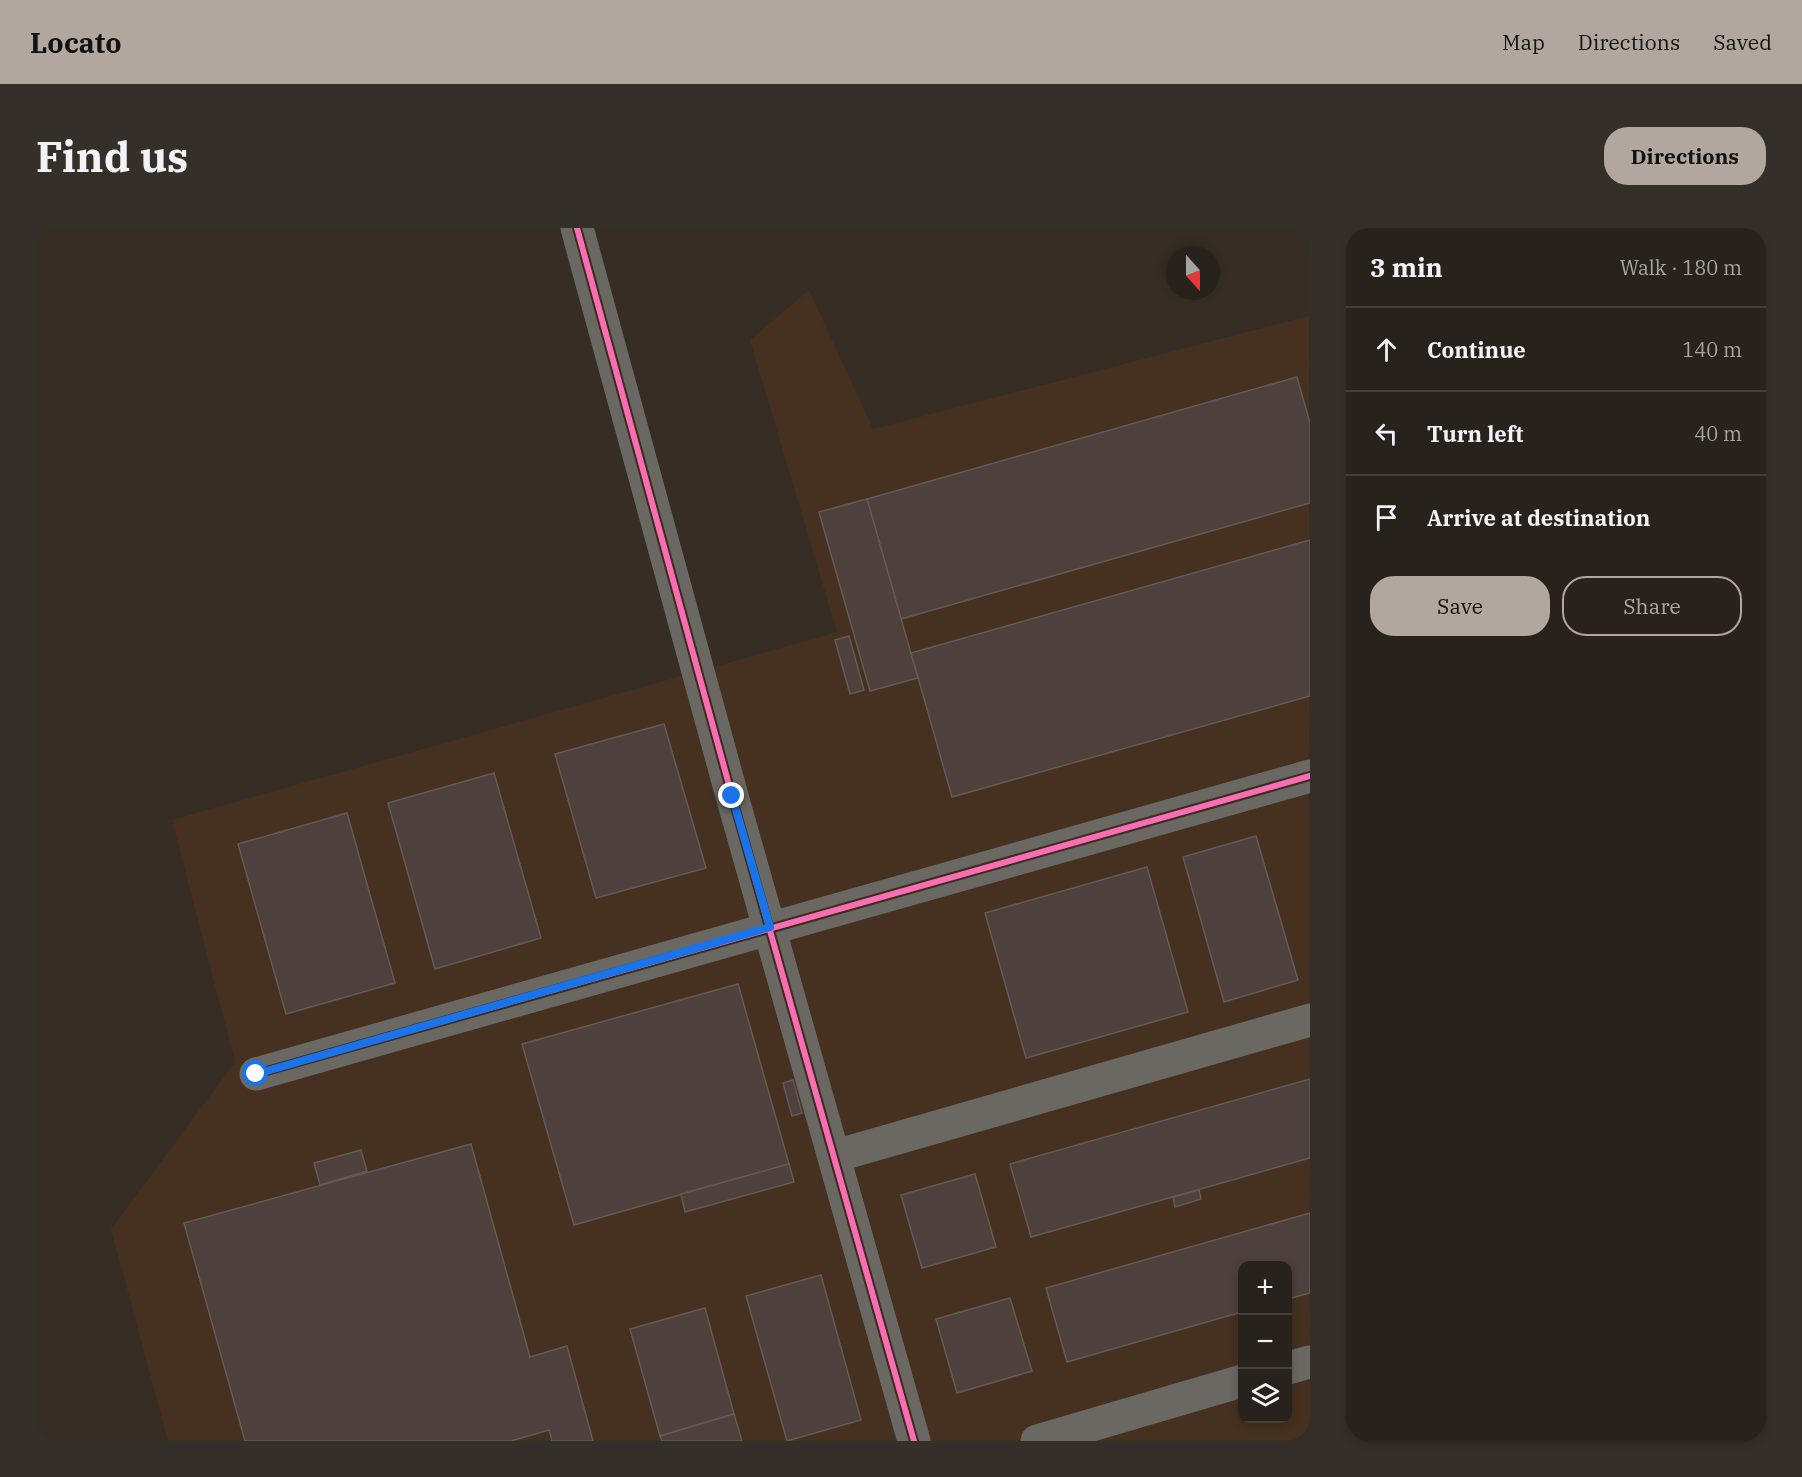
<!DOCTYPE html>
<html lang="en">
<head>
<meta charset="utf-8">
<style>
	:root { --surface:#28221c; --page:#342f29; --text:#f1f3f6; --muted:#a5a4a3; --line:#443f3b; --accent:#b1a79e }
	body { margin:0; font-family:"IBM Plex Serif",serif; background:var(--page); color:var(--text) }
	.controls { position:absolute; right:18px; bottom:18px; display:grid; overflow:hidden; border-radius:12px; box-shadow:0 3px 9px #0003 }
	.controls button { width:54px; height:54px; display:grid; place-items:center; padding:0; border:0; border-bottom:2px solid var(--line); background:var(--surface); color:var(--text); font:30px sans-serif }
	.compass { position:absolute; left:1130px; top:18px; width:54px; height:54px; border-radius:50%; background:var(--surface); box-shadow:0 3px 9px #0003; rotate:159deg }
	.stop { position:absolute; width:18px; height:18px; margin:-14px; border:4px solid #1a73e8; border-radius:50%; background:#fff }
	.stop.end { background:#1a73e8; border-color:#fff; box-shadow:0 2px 6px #0008 }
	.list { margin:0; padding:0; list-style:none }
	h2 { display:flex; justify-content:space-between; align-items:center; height:78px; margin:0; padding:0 24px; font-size:26px }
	h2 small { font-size:20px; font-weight:400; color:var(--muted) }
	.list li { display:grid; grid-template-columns:39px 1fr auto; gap:18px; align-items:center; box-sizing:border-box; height:84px; padding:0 24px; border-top:2px solid var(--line) }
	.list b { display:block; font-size:22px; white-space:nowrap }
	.list em { font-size:20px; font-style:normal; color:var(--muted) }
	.actions { display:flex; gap:12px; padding:18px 24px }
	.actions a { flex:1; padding:14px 0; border:2px solid var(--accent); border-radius:24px; text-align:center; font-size:21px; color:var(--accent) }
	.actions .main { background:var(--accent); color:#111 }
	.icon { flex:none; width:33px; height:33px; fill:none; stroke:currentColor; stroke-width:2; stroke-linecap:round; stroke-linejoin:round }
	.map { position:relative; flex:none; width:1274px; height:1213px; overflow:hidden; border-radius:24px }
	header { display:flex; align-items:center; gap:36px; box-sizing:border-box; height:84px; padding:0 30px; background:var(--accent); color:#111 }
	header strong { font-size:28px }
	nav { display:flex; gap:33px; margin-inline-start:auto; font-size:21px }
	.intro { display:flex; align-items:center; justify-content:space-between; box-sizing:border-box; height:144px; padding:0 36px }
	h1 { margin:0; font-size:42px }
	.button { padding:15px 27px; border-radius:24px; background:var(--accent); color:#111; font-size:21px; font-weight:700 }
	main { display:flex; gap:36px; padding:0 36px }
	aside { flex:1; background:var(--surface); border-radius:24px; box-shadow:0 3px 9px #0003 }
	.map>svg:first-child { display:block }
</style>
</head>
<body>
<header>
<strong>Locato</strong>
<nav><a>Map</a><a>Directions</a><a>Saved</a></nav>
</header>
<div class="intro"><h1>Find us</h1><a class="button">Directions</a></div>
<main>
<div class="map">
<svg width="1274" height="1213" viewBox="0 0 1274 1213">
	<rect width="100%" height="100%" fill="#362d25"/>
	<path fill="#463120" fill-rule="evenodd" d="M773,62L837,201L1273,88L1274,1213H132L75,1001L199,834L136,592L801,404L714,112ZM1206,1038H1252V1190H1206Z"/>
	<g fill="#4e403c" stroke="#635a55" stroke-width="1.5">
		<polygon points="1261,149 1274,195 1274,275 865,391 831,271"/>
		<polygon points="831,271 882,450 834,463 783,284"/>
		<polygon points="1274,312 1274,468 916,569 875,425"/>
		<polygon points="813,408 828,462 814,466 799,412"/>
		<polygon points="628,496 670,640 560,670 519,526"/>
		<polygon points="458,545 505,710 399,741 352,575"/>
		<polygon points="311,585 359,755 250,786 202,616"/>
		<polygon points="1220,608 1262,752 1188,774 1147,629"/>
		<polygon points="1111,639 1152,784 990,830 949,685"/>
		<polygon points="702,756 753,936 538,997 486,816"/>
		<polygon points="1274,851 1274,930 995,1009 974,936"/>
		<polygon points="757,852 766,885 756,888 747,855"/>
		<polygon points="435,916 494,1129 531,1118 557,1213 516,1213 513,1202 475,1213 209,1213 148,995"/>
		<polygon points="325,922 331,943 284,957 278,935"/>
		<polygon points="753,936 758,954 649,984 645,966"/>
		<polygon points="939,946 960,1019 886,1040 865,967"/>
		<polygon points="1163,962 1165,971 1139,979 1137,969"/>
		<polygon points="1274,985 1274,1065 1252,1071 1252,1038 1206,1038 1206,1084 1031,1134 1010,1060"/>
		<polygon points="785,1047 825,1192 751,1213 710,1068"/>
		<polygon points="974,1070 996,1143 921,1165 900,1091"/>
		<polygon points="669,1080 698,1186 624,1208 594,1101"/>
		<polygon points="698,1186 706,1213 626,1213 624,1208"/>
	</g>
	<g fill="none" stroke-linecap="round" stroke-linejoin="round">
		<g stroke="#6a6863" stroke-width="33">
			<polyline points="541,0 696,568 878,1213"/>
			<polyline points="220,846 1274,548"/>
			<polyline points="799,928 1274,792"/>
			<polyline points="1252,1140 1274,1134"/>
			<polyline points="1001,1213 1206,1153"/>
		</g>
		<defs>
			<g id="cycleway">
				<polyline points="541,0 696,568 878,1213"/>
				<polyline points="220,846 1274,548"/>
			</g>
		</defs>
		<use href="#cycleway" stroke="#3d2c1e" stroke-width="10"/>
		<use href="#cycleway" stroke="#f96db3" stroke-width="6"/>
	</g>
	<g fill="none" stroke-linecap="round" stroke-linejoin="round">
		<polyline stroke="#1a73e8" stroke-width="8" points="220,846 734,699 696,568"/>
	</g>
</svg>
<div class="controls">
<button>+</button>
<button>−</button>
<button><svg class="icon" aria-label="layers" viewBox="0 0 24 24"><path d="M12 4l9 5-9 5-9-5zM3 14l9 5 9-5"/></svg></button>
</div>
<svg class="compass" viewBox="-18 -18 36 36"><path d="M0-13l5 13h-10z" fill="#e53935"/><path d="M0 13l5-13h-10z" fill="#a5a4a3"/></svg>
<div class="stop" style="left:220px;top:846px"></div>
<div class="stop end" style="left:696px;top:568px"></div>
</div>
<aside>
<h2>3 min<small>Walk · 180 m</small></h2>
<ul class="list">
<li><svg class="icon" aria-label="ahead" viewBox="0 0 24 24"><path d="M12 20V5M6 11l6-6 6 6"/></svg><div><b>Continue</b></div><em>140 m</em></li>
<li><svg class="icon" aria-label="left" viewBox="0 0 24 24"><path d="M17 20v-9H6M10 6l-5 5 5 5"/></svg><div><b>Turn left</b></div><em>40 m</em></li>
<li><svg class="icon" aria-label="arrive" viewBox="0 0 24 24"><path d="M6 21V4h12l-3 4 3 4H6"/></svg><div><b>Arrive at destination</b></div></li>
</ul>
<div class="actions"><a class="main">Save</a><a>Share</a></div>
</aside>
</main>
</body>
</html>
